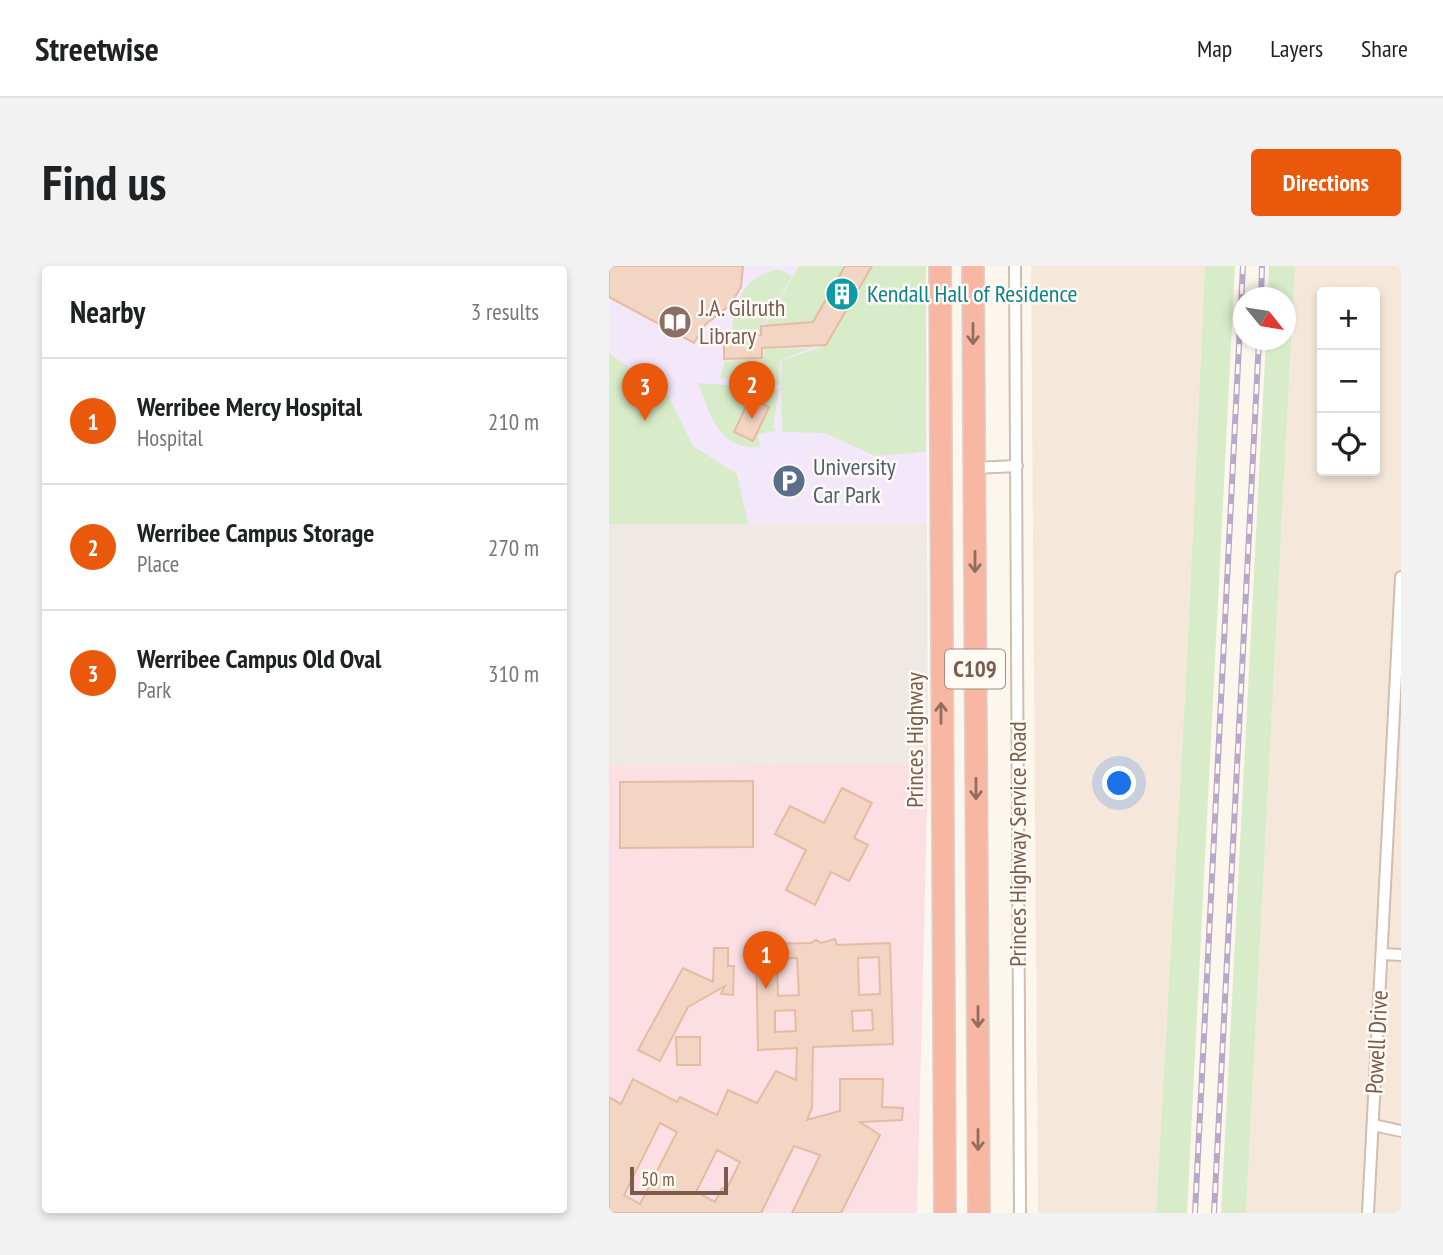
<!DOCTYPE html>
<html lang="en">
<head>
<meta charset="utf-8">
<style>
	:root { --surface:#fff; --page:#f2f2f2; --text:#202124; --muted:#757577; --line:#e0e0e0; --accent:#ea580c }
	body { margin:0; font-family:"PT Sans Narrow",sans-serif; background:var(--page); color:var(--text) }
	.controls { position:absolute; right:21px; top:21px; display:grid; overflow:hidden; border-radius:7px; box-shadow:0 4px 10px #0003 }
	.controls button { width:63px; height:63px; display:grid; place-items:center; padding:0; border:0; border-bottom:2px solid var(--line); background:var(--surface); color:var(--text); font:35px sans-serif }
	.compass { position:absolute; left:624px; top:21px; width:63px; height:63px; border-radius:50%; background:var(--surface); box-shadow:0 4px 10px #0003; rotate:120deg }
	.scale { position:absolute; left:21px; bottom:18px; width:98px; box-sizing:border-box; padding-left:7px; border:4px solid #7a5c4d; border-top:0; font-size:19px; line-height:24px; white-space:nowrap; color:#7a5c4d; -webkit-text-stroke:5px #fffaf3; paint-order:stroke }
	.you { position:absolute; left:511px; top:518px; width:24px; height:24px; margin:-18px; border:5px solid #fff; border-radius:50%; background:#1a73e8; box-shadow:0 0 0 10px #1a73e833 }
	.badge { display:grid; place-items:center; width:46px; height:46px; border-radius:50%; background:var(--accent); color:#fff; font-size:23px; font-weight:700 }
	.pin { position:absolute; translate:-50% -58px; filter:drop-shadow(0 2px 4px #0008) }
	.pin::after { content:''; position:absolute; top:37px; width:24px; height:21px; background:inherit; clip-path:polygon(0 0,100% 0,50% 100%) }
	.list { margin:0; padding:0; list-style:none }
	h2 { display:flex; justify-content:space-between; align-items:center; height:91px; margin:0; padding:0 28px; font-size:30px }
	h2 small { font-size:23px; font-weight:400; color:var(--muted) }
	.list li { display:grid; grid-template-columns:46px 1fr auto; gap:21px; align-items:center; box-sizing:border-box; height:126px; padding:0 28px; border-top:2px solid var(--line) }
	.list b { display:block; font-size:26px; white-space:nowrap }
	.list p { margin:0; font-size:23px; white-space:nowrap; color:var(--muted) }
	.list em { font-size:23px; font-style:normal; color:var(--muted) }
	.icon { flex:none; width:38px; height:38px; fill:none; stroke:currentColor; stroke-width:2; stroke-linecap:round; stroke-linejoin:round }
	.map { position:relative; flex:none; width:792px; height:947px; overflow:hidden; border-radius:7px }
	header { display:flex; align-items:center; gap:42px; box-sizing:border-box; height:98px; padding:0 35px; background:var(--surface); border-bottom:2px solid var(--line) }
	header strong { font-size:33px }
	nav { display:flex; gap:38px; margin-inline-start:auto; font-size:24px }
	.intro { display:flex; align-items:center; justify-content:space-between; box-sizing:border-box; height:168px; padding:0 42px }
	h1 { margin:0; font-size:49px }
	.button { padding:18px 32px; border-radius:7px; background:var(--accent); color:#fff; font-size:24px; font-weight:700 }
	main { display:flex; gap:42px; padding:0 42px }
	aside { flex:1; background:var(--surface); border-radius:7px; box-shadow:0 4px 10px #0003 }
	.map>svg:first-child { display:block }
</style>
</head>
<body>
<header>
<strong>Streetwise</strong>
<nav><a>Map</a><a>Layers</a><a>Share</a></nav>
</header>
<div class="intro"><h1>Find us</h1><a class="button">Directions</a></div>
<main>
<aside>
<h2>Nearby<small>3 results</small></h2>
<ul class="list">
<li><span class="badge">1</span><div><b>Werribee Mercy Hospital</b><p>Hospital</p></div><em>210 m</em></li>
<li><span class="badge">2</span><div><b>Werribee Campus Storage</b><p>Place</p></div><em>270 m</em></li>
<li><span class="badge">3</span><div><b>Werribee Campus Old Oval</b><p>Park</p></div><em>310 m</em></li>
</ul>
</aside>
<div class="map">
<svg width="792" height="947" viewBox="0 0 792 947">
	<rect width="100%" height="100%" fill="#fdf6ec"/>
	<g fill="#f5e8da" fill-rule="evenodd">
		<polygon points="422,0 596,0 578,393 547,947 429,947"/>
		<path d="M686,0H792V947H637ZM713,26H766V205H713Z"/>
	</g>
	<polygon fill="#efe9e4" points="0,258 318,258 319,498 0,500"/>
	<polygon fill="#f3e8fa" points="0,0 317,0 318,258 0,258"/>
	<polygon fill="#fbdfe3" points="319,498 308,947 0,947 0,500"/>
	<g fill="#d8ecc9">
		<polygon points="190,0 236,0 204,56 156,59"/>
		<polygon points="263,0 317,0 317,186 266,190 216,167 173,166 172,95 217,79"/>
		<polygon points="596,0 626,0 578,947 547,947 578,393"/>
		<polygon points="660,0 686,0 637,947 612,947 657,74 676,74 676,32 659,31"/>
		<path d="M170,3L183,10L155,58H151V67H123C125,34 135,10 170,3Z"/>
		<polygon points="203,82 171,94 170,119 111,112 116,95 155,93 155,83"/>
		<polygon points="0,87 59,129 84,180 128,208 139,258 0,258"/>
		<path d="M89,117L170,123L164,161L167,165L149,168L151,181C110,185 101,148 89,117Z"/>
	</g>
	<g fill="#f3d5c3" stroke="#e6bba3" stroke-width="2" fill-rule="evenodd">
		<polygon points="0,0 134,0 132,21 121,39 97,58 85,77 0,31"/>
		<polygon points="236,0 263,0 217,79 153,82 153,92 115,93 115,70 152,69 152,60 204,56"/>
		<polygon points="141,132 160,141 144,175 125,166"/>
		<polygon points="144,515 144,581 11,582 11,516"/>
		<polygon points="233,522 263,537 245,572 259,579 240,615 222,606 206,639 177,624 197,584 166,568 181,540 215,557"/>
		<path d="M226,673L228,679L281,677L284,778L204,781L203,842L198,854L231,845V813H274L273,841L294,842L293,854L251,856L271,869L232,947H183L211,889L185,880L152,947H0V831L12,838L24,813L68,836L71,831L108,849L119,824L148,837L167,805L187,814L188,782L149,784L147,678L202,677L207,674L212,677ZM270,691L271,728L250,729L249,692ZM188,692L190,729L169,730L168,693ZM186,744L187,765L166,766V745ZM263,744L264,764L244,765L243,745ZM51,857L68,866L31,938L15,929ZM108,884L131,896L117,924L113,922L106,936L87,926Z"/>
		<polygon points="105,682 119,682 119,700 125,700 124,729 112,728 116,720 79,741 51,795 29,784 74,702 104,716"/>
		<polygon points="67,771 91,771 91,799 68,799"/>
	</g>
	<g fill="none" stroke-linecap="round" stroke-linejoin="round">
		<defs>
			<g id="street">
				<polyline points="406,0 411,947"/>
				<polyline points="365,202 408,200"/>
				<polyline points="773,688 792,689"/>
				<polyline points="764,859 792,865"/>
				<polyline points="759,947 792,311"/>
			</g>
			<g id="highway">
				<polyline points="331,0 336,947"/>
				<polyline points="364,0 370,947"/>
			</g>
		</defs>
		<use href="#street" stroke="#d1beb0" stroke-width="14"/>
		<use href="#highway" stroke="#dad1cd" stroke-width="24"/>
		<use href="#street" stroke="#fff" stroke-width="10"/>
		<use href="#highway" stroke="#f7b7a3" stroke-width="21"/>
		<defs>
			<g id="rail">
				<polyline points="652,32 653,0"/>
				<polyline points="586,947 634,0"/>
				<polyline points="605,947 650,74"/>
			</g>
		</defs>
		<use href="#rail" stroke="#b9a8c9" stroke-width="6"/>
		<use href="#rail" stroke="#fffaf3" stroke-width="3.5" stroke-dasharray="10" stroke-linecap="butt"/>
	</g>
	<defs><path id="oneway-shaft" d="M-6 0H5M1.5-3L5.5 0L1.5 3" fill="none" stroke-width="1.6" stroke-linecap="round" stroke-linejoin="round" transform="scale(1.75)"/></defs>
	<g stroke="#936e5e">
		<use href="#oneway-shaft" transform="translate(364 68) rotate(90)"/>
		<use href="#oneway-shaft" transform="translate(366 296) rotate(90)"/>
		<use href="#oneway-shaft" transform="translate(332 447) rotate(-90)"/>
		<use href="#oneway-shaft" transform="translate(367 523) rotate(90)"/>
		<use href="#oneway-shaft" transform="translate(369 751) rotate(90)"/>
		<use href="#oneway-shaft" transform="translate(369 874) rotate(90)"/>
	</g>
	<defs>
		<symbol id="building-disc" viewBox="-11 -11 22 22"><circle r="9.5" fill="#0f9aa8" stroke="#fffaf3"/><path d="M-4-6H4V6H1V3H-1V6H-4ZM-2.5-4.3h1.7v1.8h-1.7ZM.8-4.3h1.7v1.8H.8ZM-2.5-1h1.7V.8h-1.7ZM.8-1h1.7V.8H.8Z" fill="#fff"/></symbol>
		<symbol id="library-disc" viewBox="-11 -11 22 22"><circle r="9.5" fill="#8d6e63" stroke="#fffaf3"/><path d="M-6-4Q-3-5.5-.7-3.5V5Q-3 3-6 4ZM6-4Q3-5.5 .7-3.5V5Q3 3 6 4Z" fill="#fff"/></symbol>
		<symbol id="parking-disc" viewBox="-11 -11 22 22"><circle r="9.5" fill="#5c6f8a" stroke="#fffaf3"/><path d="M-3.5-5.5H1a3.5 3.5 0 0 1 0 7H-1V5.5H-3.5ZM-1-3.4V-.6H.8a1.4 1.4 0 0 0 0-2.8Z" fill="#fff"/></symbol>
	</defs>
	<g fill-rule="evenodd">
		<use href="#building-disc" x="214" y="9" width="38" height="38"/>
		<use href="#library-disc" x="47" y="37" width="38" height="38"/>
		<use href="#parking-disc" x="161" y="196" width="38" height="38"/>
	</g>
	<g text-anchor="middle" stroke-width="5" stroke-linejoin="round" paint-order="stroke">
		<rect fill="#fffaf3" stroke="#a28b7f" stroke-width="2" x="336" y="383.5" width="60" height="39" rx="5"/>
		<g font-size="23" font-weight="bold" fill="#7a5c4d">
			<text x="366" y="411">C109</text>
		</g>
		<g font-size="24" fill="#0d838f" stroke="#fffaf3" text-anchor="start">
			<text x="258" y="36">Kendall Hall of Residence</text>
		</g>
		<g font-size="24" fill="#785e54" stroke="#fffaf3" text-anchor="start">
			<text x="90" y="50">J.A. Gilruth<tspan x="90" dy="28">Library</tspan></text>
		</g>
		<g font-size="24" fill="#4e5e75" stroke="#fffaf3" text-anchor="start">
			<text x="204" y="209">University<tspan x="204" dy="28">Car Park</tspan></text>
		</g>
		<g font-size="24" fill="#7a5c4d" stroke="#fffaf3">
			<text transform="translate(306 474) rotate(-90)" y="8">Princes Highway</text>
			<text transform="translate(409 578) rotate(-90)" y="8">Princes Highway Service Road</text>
			<text transform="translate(768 776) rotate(-87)" y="8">Powell Drive</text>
		</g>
	</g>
</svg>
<div class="controls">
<button>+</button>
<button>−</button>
<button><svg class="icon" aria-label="locate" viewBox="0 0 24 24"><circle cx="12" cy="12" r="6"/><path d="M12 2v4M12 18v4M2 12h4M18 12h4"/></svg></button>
</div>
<svg class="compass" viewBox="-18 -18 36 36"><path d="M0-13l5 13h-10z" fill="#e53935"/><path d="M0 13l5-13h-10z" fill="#757577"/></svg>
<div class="scale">50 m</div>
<div class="you"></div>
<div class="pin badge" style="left:157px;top:723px">1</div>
<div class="pin badge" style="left:143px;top:153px">2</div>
<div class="pin badge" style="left:36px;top:155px">3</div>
</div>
</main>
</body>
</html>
